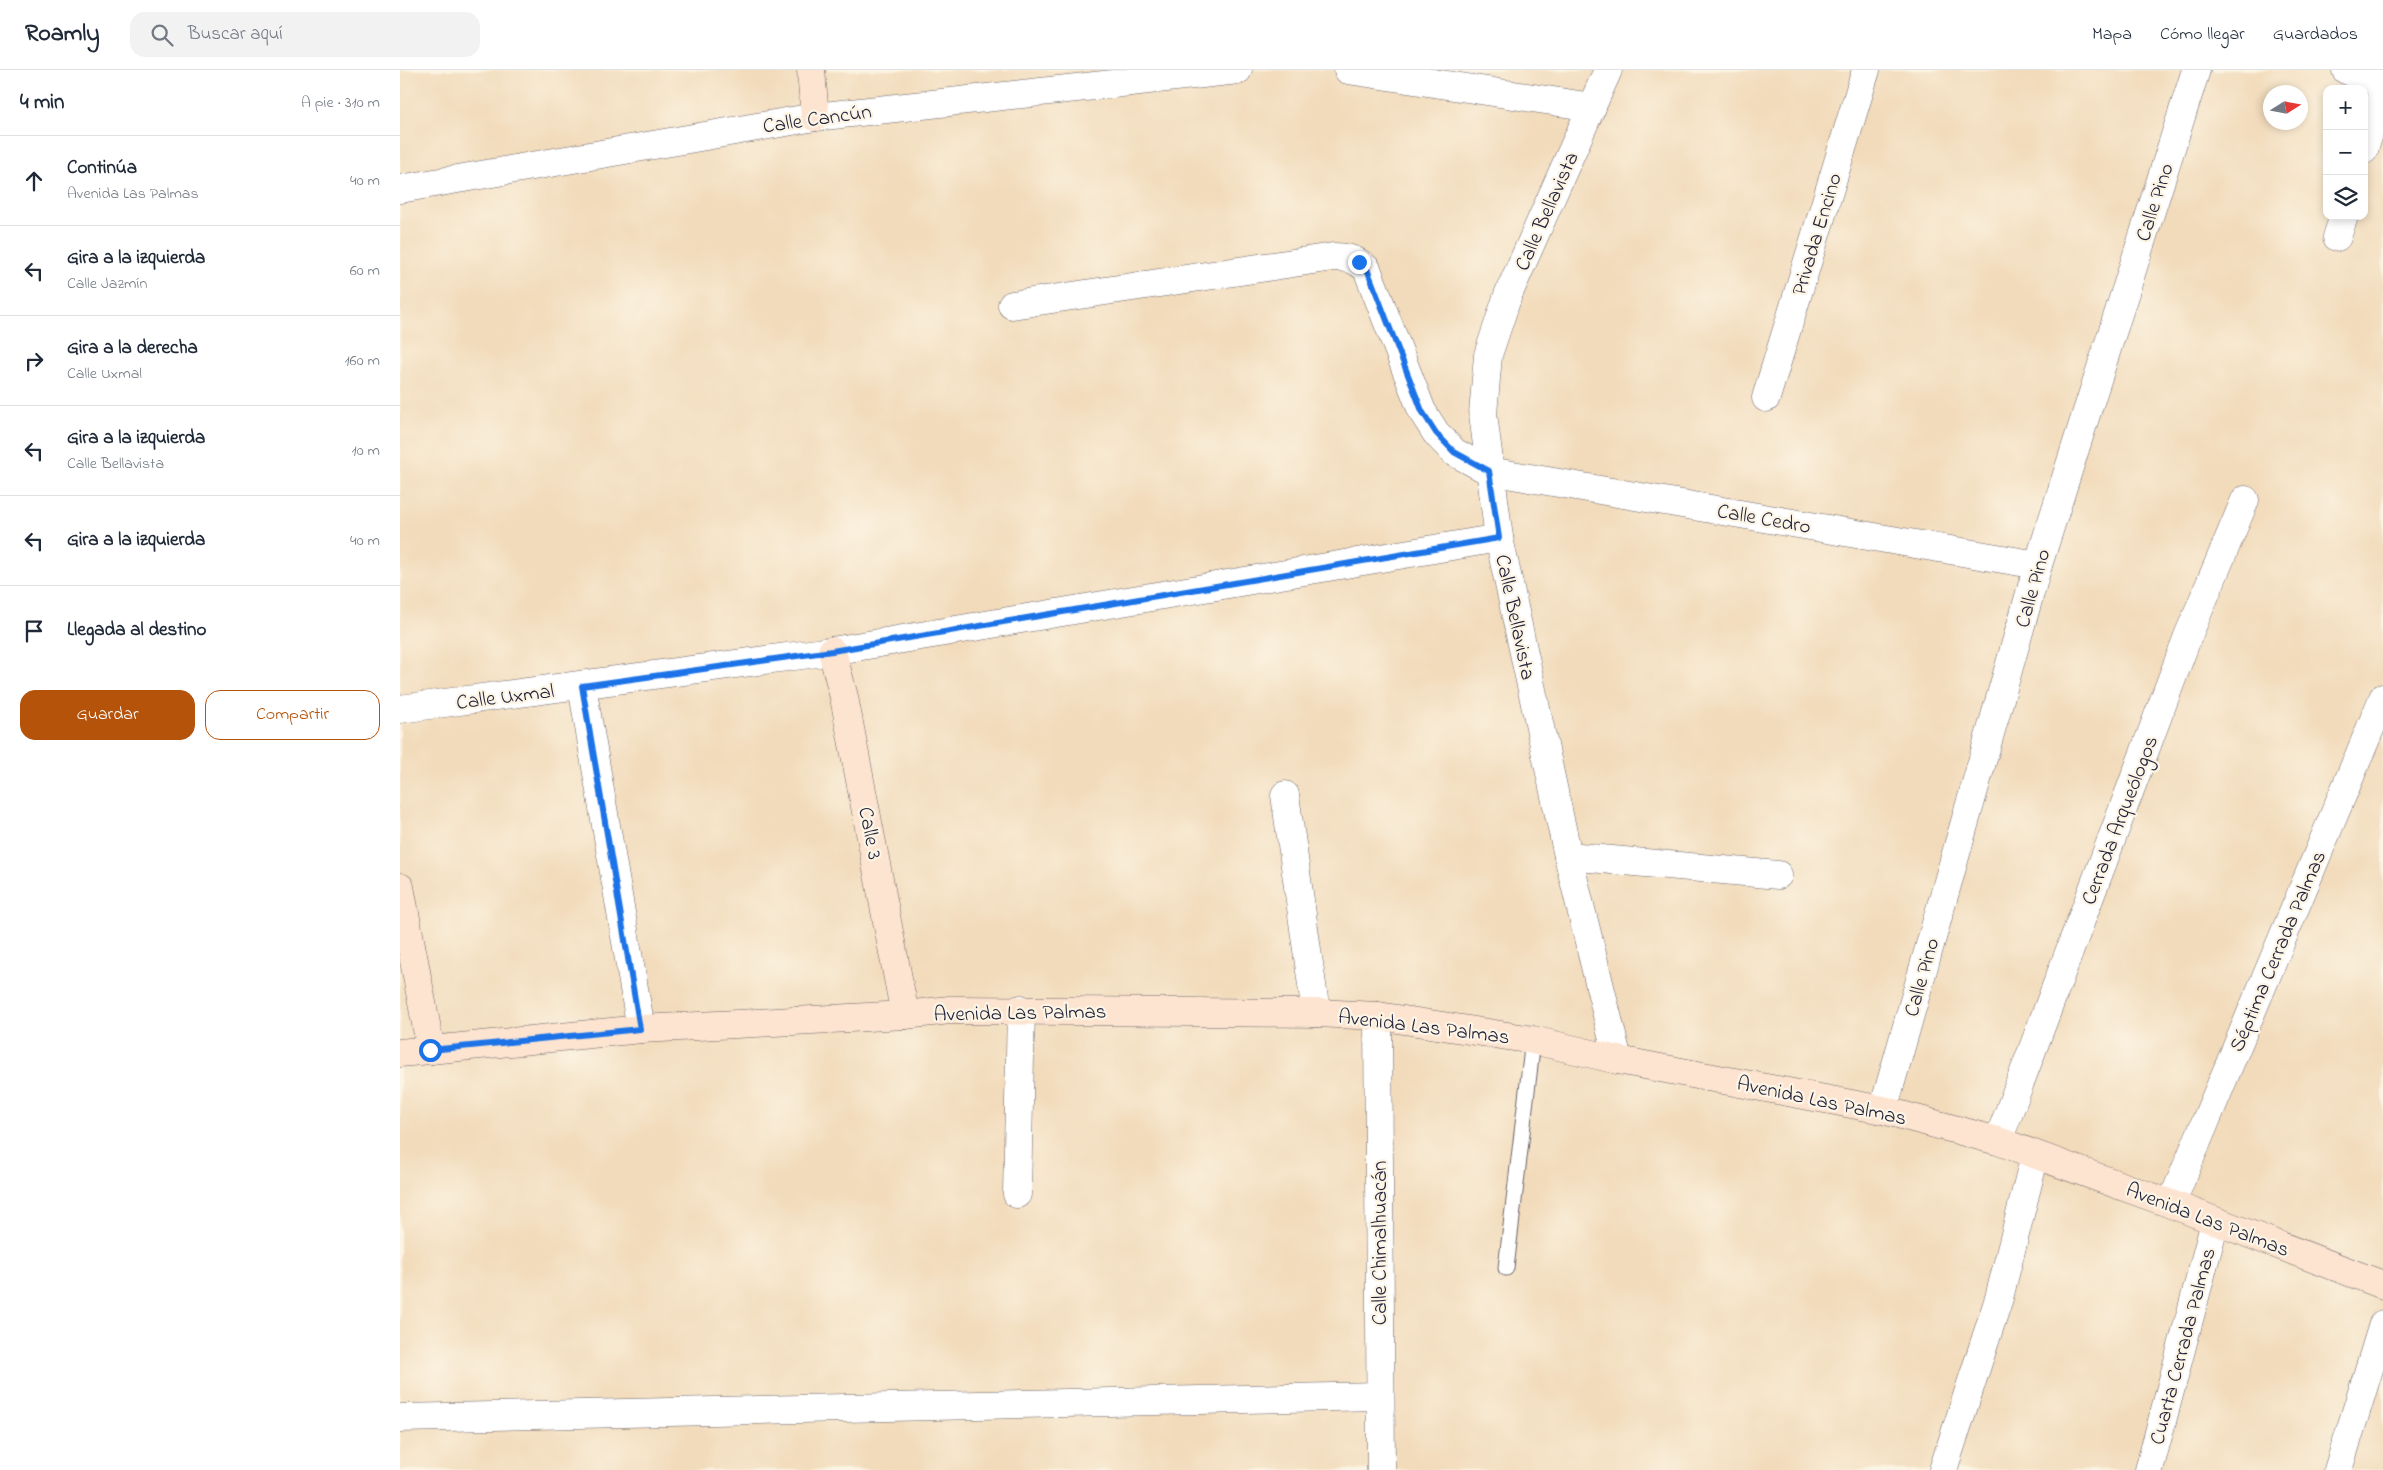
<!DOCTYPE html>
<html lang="es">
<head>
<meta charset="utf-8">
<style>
	:root { --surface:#fff; --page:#f2f2f3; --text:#1f2937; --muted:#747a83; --line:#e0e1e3; --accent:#b45309 }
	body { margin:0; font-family:"Indie Flower",sans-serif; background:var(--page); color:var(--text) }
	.controls { position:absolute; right:15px; top:15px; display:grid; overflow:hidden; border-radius:10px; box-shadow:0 2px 8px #0003 }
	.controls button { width:45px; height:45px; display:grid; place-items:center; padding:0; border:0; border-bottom:1px solid var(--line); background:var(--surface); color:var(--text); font:25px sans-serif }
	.compass { position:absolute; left:1863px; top:15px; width:45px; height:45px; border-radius:50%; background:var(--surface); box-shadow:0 2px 8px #0003; rotate:79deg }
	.stop { position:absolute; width:15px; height:15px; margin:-11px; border:4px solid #1a73e8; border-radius:50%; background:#fff }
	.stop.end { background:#1a73e8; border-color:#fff; box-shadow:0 1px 5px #0008 }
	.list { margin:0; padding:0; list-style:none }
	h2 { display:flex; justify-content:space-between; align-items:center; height:65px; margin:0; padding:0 20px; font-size:21px }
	h2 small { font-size:16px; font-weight:400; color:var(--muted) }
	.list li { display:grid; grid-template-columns:32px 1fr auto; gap:15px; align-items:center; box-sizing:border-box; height:90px; padding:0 20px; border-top:1px solid var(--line) }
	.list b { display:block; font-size:19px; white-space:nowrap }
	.list p { margin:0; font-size:16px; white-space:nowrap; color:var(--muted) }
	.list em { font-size:16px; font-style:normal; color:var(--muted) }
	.actions { display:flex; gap:10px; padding:15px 20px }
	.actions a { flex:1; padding:11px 0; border:1px solid var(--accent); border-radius:15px; text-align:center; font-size:18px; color:var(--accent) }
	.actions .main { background:var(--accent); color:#fff }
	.icon { flex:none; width:28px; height:28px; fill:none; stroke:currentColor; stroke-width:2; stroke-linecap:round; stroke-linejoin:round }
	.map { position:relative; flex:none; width:1983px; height:1400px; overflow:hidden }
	header { display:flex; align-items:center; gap:30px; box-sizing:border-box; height:70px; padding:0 25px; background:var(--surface); border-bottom:1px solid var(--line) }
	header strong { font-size:24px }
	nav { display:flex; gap:28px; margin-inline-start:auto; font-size:18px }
	.search { width:350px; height:45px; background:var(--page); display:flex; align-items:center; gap:12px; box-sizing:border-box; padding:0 18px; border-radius:15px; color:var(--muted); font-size:19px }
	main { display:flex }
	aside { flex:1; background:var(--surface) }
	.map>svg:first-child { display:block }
</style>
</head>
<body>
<header>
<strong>Roamly</strong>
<div class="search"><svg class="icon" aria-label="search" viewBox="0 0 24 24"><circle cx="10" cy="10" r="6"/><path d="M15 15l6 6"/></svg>Buscar aquí</div>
<nav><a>Mapa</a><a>Cómo llegar</a><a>Guardados</a></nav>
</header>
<main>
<aside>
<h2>4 min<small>A pie · 310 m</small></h2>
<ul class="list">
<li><svg class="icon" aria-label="ahead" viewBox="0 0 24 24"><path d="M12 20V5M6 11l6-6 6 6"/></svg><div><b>Continúa</b><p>Avenida Las Palmas</p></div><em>40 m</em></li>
<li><svg class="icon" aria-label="left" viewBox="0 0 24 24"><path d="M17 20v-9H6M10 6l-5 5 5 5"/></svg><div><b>Gira a la izquierda</b><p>Calle Jazmín</p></div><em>60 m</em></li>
<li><svg class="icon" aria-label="right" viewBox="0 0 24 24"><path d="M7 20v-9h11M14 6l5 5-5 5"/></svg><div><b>Gira a la derecha</b><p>Calle Uxmal</p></div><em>160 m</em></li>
<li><svg class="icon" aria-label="left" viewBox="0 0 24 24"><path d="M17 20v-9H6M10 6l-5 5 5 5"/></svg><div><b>Gira a la izquierda</b><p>Calle Bellavista</p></div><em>10 m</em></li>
<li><svg class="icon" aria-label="left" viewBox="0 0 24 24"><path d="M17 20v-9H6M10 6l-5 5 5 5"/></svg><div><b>Gira a la izquierda</b></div><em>40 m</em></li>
<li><svg class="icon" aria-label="arrive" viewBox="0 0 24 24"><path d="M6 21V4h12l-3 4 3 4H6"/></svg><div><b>Llegada al destino</b></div></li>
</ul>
<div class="actions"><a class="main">Guardar</a><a>Compartir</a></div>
</aside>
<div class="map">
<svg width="1983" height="1400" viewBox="0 0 1983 1400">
	<rect width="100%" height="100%" fill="#fcf5e5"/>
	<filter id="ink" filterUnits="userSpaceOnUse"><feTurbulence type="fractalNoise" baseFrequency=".02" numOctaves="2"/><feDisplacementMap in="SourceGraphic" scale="10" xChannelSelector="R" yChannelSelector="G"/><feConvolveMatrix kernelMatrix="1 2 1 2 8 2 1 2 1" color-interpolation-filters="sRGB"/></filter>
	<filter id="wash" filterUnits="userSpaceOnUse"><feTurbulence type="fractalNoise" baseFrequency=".0096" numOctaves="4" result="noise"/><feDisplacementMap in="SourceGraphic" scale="20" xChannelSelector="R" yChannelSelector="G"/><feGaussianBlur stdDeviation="1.12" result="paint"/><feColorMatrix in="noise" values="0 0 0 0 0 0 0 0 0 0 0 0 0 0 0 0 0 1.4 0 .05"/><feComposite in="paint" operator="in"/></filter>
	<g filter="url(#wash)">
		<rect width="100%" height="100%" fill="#f2dbbb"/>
	</g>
	<g filter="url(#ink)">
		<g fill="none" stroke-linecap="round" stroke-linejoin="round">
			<defs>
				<polyline id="lane" points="1106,1198 1133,970"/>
				<g id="street">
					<polyline points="948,0 1192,37"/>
					<polyline points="1208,0 1108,225 1088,285 1083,344 1099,468 1168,786 1218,990"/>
					<polyline points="1946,0 1983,15"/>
					<polyline points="1964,80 1983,19"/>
					<polyline points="0,119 415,47 838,0"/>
					<polyline points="1937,167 1944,146"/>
					<path d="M612,235L933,187C947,187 956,189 967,199L1022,341L1036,363L1054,382L1089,401L1638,495"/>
					<polyline points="1366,328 1466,0"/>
					<polyline points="182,616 241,959"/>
					<polyline points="0,639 432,581 1099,468"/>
					<polyline points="885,725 916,943"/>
					<polyline points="1168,786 1378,805"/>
					<polyline points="978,946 981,1400"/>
					<polyline points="1483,1040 1638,495 1796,0"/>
					<polyline points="1598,1071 1788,566 1845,430"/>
					<polyline points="617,1124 621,939"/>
					<polyline points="1771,1134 1983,628"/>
					<polyline points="0,1348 980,1326"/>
					<polyline points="1543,1400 1599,1228 1635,1085"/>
					<polyline points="1749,1400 1815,1152"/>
					<polyline points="1938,1400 1983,1254"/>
				</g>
				<g id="secondary">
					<polyline points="411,0 415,47"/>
					<polyline points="432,581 444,627 505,945"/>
					<polyline points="0,817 31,980"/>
					<polyline points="0,983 241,959 505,945 550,940 916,943 978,946 1133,970 1218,990 1483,1040 1598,1071 1771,1134 1983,1215"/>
				</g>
			</defs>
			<use href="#lane" stroke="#6b6368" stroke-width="17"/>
			<use href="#street" stroke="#6b6368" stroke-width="29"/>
			<use href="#secondary" stroke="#6b6368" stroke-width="29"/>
			<use href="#lane" stroke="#fff" stroke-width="15"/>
			<use href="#street" stroke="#fff" stroke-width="28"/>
			<use href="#secondary" stroke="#fde4d0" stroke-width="28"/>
		</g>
	</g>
	<g fill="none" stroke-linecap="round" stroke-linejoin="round" filter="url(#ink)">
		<polyline stroke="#1a73e8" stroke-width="6" points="30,980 240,959 182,616 432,581 1099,468 1089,401 1054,382 1036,363 1022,341 967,199 959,192"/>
	</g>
	<g text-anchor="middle" stroke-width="4.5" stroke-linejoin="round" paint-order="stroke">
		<g font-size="21" fill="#22223b" stroke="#fcf5e5">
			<text transform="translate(417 48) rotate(-8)" y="7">Calle Cancún</text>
			<text transform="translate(1754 132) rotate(-72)" y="7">Calle Pino</text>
			<text transform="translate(1146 141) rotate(-66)" y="7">Calle Bellavista</text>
			<text transform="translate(1416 164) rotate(-73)" y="7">Privada Encino</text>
			<text transform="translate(1364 448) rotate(10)" y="7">Calle Cedro</text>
			<text transform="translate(1632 518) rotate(-74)" y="7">Calle Pino</text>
			<text transform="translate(1116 547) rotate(78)" y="7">Calle Bellavista</text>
			<text transform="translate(105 626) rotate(-7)" y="7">Calle Uxmal</text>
			<text transform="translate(1719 750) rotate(-69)" y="7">Cerrada Arqueólogos</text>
			<text transform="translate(471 763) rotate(79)" y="7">Calle 3</text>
			<text transform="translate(1877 881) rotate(-67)" y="7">Séptima Cerrada Palmas</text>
			<text transform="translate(1521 907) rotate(-74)" y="7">Calle Pino</text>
			<text transform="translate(620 942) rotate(-1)" y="7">Avenida Las Palmas</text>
			<text transform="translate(1024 956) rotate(7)" y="7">Avenida Las Palmas</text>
			<text transform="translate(1422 1030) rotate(12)" y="7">Avenida Las Palmas</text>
			<text transform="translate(1808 1149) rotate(21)" y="7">Avenida Las Palmas</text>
			<text transform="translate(979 1173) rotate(-90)" y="7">Calle Chimalhuacán</text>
			<text transform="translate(1782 1276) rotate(-75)" y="7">Cuarta Cerrada Palmas</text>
		</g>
	</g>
</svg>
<div class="controls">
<button>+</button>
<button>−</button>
<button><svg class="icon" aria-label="layers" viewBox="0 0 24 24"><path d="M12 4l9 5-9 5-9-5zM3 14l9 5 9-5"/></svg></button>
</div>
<svg class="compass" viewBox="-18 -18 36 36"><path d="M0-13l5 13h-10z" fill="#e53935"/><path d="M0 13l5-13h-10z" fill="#747a83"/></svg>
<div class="stop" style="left:30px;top:980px"></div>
<div class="stop end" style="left:959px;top:192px"></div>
</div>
</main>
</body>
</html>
